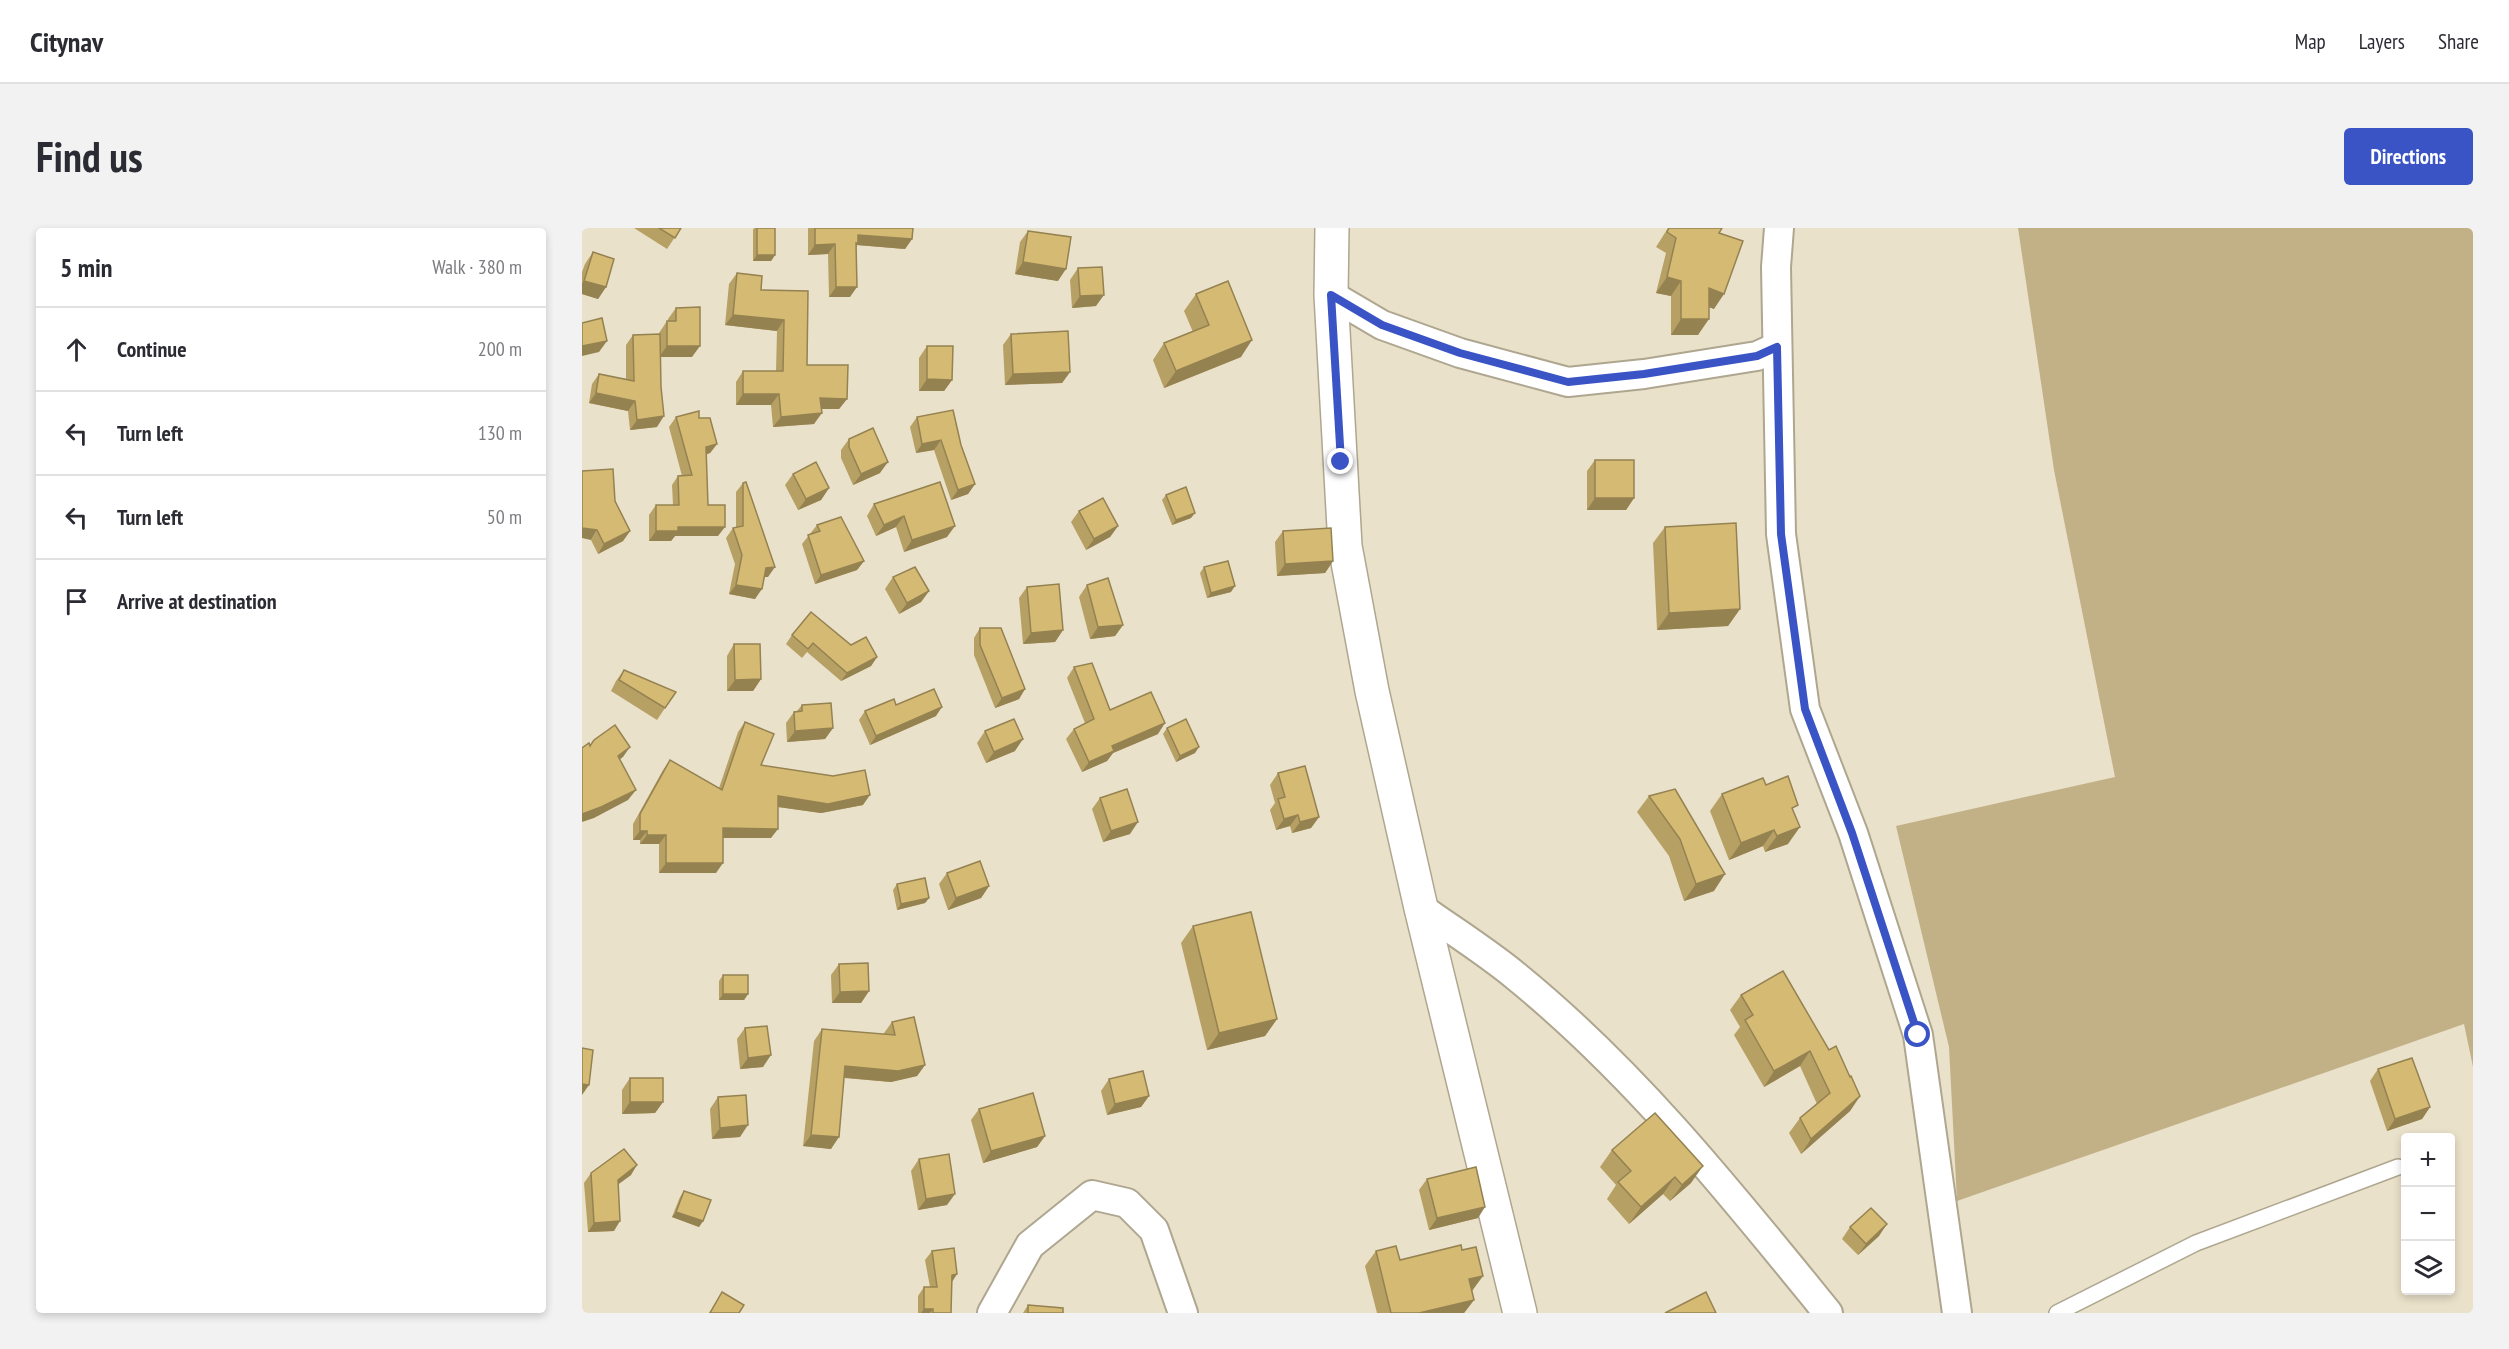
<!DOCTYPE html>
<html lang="en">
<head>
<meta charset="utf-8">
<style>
	:root { --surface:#fff; --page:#f2f2f3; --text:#2b2b33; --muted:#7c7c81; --line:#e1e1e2; --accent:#3a54c6 }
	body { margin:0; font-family:"PT Sans Narrow",sans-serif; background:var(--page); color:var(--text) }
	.controls { position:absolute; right:18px; bottom:18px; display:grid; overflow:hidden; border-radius:6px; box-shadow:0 3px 9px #0003 }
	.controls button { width:54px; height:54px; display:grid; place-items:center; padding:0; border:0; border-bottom:2px solid var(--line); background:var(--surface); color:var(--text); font:30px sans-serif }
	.stop { position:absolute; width:18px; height:18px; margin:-14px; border:4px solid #3a54c6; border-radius:50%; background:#fff }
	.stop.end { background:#3a54c6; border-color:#fff; box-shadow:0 2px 6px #0008 }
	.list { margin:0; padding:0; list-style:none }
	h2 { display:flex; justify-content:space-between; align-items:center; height:78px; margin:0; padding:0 24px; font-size:26px }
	h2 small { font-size:20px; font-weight:400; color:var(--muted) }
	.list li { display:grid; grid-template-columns:39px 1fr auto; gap:18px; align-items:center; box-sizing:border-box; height:84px; padding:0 24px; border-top:2px solid var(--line) }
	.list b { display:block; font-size:22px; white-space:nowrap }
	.list em { font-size:20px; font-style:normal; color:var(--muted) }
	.icon { flex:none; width:33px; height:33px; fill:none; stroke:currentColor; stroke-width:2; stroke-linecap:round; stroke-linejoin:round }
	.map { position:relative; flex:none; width:1891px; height:1085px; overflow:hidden; border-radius:6px }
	header { display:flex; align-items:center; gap:36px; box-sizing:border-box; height:84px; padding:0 30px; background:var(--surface); border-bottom:2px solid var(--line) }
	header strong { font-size:28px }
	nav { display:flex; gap:33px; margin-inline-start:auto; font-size:21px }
	.intro { display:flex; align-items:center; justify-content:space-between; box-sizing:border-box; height:144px; padding:0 36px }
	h1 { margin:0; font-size:42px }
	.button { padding:15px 27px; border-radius:6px; background:var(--accent); color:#fff; font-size:21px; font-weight:700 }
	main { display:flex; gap:36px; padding:0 36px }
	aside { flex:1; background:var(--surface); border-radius:6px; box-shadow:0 3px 9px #0003 }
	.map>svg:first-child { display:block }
</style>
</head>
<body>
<header>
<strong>Citynav</strong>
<nav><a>Map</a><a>Layers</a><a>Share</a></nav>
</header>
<div class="intro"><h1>Find us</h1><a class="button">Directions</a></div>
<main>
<aside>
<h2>5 min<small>Walk · 380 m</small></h2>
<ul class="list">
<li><svg class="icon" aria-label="ahead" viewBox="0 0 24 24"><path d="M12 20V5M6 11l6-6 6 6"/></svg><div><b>Continue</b></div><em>200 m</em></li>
<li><svg class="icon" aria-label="left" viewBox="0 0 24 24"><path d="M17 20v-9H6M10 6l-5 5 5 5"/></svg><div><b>Turn left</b></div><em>130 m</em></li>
<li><svg class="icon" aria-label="left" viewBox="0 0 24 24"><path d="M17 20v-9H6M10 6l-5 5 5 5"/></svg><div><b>Turn left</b></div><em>50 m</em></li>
<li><svg class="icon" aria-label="arrive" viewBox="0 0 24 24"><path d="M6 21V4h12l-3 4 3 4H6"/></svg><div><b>Arrive at destination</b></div></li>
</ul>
</aside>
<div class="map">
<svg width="1891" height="1085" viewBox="0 0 1891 1085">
	<rect width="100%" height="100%" fill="#eae1ca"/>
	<polygon fill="#c2b187" points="1436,0 1891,0 1891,839 1882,796 1375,973 1367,819 1314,598 1533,549 1472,242"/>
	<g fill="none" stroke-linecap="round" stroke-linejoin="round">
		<defs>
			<polyline id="lane" points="1475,1085 1614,1015 1816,939"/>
			<g id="street">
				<polyline points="1197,0 1194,39 1199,306 1223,481 1271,605 1336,807 1375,1085"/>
				<polyline points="749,67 800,97 878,125 986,154 1062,146 1175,128 1195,119"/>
				<path d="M839,680C871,703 905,724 935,749C1054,846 1150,967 1246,1085"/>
				<polyline points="410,1085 448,1017 510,967 545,975 572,1002 601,1085"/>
			</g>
			<polyline id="secondary" points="750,0 749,67 763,318 790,463 839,680 938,1085"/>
		</defs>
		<use href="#lane" stroke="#afa690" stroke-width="18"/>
		<use href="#street" stroke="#afa690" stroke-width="32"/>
		<use href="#secondary" stroke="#afa690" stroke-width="36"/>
		<use href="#lane" stroke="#fff" stroke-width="15"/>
		<use href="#street" stroke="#fff" stroke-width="28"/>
		<use href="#secondary" stroke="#fff" stroke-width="33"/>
	</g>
	<g fill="#b7a064">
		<polygon points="52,0 99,0 85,21"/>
		<polygon points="172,0 193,0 193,27 189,33 171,33 171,2"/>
		<polygon points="226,0 331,0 330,11 323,21 275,17 268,69 247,69 246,26 226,27"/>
		<polygon points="1086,0 1140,0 1137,5 1132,81 1127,79 1116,107 1089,107 1089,68 1074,65 1084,25 1074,19"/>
		<polygon points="446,3 476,53 433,46 438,14"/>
		<polygon points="11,24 24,59 16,71 0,66 0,44 3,36"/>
		<polygon points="496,40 514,78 490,80 488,52"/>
		<polygon points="155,45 179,62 226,63 225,137 265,171 257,181 239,181 232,196 191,199 189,177 154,177 154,154 161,143 194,143 195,103 143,97 147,56"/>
		<polygon points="614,66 659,129 582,160 571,132 582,115 611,104 602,83"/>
		<polygon points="94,80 110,129 78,129 75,199 48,202 46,183 7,175 10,156 17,146 44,151 44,117 51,107 77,106 77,105 85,93 86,93 86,91"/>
		<polygon points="429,106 488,144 480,155 423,157 421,117"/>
		<polygon points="345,118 370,152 362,163 337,163 337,130"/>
		<polygon points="94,189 117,190 135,216 128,225 124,227 126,277 136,308 93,308 89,313 67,313 67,287 74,277 91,277 90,257 96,248 100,248 87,199"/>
		<polygon points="335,189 379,217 393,256 386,266 369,272 352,222 334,225 328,199"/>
		<polygon points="267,211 298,245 271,257 259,230 259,222"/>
		<polygon points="1013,232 1052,270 1044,282 1005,282 1005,243"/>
		<polygon points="211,246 247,260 239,272 216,282 203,257"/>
		<polygon points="358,254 365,309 322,324 314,299 294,308 285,288 292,276"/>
		<polygon points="161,255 186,349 182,349 173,371 147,366 153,336 144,310 151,300 154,299 154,264"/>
		<polygon points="584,267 609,290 590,297 580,272"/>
		<polygon points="33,273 48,303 41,313 16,326 9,312"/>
		<polygon points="497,283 536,298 528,309 504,322 489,294"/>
		<polygon points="235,297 282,333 275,342 233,356 220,316"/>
		<polygon points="1083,299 1158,381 1146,398 1075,402 1071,315"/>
		<polygon points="701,303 751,333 743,345 695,348 693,314"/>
		<polygon points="622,339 649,364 625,370 618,345"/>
		<polygon points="311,349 347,363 339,374 317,386 303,361"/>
		<polygon points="505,357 541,397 533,408 508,411 497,369"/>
		<polygon points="445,359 481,402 473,414 441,416 437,370"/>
		<polygon points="398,400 443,461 437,471 413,480 392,427 392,410"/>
		<polygon points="210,407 269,417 295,429 289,438 259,453 225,424 220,430 204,416"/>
		<polygon points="152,416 179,451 171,463 145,463 145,428"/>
		<polygon points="492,439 528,482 576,506 531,525 525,533 500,544 484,511 492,501 503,495 485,450"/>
		<polygon points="42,442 83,480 75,492 29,463 34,453"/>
		<polygon points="220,477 251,500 243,511 205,514 204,495 212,484 215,483"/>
		<polygon points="314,477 354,488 288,517 277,492 283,483"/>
		<polygon points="163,494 179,537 281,577 239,585 196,579 189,610 141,610 134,645 77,645 77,616 58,616 58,612 51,612 51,596 81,542 88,532 137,560 156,504"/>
		<polygon points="585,500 613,525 594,534 581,506"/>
		<polygon points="403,503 433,523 404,535 395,515"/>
		<polygon points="696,545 737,589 729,600 710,605 708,598 694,602 688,582 693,575 688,557"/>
		<polygon points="1184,557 1212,584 1206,616 1183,624 1181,618 1147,632 1128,583 1140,566"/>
		<polygon points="1093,561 1132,663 1102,673 1087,628 1055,584 1067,568"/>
		<polygon points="518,570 548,606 521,614 510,581"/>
		<polygon points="365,645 407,658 399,670 366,682 357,656"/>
		<polygon points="315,656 347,670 343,675 315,682 311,662"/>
		<polygon points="611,698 695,791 683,808 625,822 599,715"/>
		<polygon points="257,736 287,763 279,775 250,775 249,747"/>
		<polygon points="141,747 166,766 162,772 137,772 137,753"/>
		<polygon points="1159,767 1247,822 1268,849 1278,868 1268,883 1219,926 1207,905 1218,890 1235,876 1218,838 1182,859 1152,807 1158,799 1148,782"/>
		<polygon points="310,794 343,837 335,848 309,854 262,850 249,921 221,918 232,813 240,801 302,806 302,805"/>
		<polygon points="163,800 181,839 158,841 155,811"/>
		<polygon points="1796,841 1848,879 1840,891 1805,903 1788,853"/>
		<polygon points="48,850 81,874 73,885 40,886 40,862"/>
		<polygon points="527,851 567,868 559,879 525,887 519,863"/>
		<polygon points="136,869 158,909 130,911 128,881"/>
		<polygon points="397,881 463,908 455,919 401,935 389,892"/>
		<polygon points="1030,922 1109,955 1088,973 1081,966 1047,996 1025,971 1034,957 1018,939"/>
		<polygon points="337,931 365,977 336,982 329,943"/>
		<polygon points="9,945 49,947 36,956 32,1003 6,1004 2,955"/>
		<polygon points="845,951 896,990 847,1002 837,962"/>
		<polygon points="102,963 121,993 117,999 90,989 98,969"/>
		<polygon points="1268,999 1297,1008 1276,1027 1260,1011"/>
		<polygon points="350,1023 375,1046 370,1054 369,1085 336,1085 336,1068 342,1059 348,1059 343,1032"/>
		<polygon points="794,1023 890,1063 892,1072 882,1085 795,1085 783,1038"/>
		<polygon points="140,1064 157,1085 127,1085"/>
		<polygon points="446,1077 481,1085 441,1085"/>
	</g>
	<g fill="#958251">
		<polygon points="276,7 330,11 323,21 275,17 269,25"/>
		<polygon points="253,16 246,26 226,27 233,17"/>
		<polygon points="175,27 193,27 189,33 171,33"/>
		<polygon points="441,34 484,41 476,53 433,46"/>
		<polygon points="1085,49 1099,53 1089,68 1074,65"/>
		<polygon points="2,53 24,59 16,71 0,66 0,55"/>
		<polygon points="254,59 275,59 268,69 247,69"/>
		<polygon points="1127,60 1142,66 1132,81 1116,75"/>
		<polygon points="522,67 514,78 490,80 498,68"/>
		<polygon points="151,87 202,92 195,103 143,97"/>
		<polygon points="1099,91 1127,91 1116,107 1089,107"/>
		<polygon points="670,112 659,129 582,160 594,143"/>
		<polygon points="25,113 17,124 0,128 0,118"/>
		<polygon points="85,118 118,118 110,129 77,129"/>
		<polygon points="488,144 480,155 423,157 431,146"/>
		<polygon points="345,151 370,152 362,163 337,163"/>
		<polygon points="14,165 53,173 46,183 7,175"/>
		<polygon points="161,166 197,166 189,177 154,177"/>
		<polygon points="238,170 265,171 257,181 231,181"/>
		<polygon points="240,185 232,196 191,199 199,189"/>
		<polygon points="82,188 75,199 48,202 55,192"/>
		<polygon points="359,212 352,222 334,225 340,216"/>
		<polygon points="135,216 128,225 117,228 124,219"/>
		<polygon points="306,234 298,245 271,257 279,246"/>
		<polygon points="393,256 386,266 369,272 376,262"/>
		<polygon points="247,260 239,272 216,282 224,271"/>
		<polygon points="1013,270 1052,270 1044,282 1005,282"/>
		<polygon points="613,285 609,290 590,297 594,292"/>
		<polygon points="322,288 314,299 294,308 302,297"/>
		<polygon points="373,298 365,309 322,324 330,312"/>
		<polygon points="536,298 528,309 504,322 512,311"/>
		<polygon points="96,299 143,299 136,308 93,308 89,313 67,313 74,303"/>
		<polygon points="0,300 15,302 9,312 0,310"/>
		<polygon points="48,303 41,313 16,326 22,316"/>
		<polygon points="282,333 275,342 233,356 239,347"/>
		<polygon points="751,333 743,345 695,348 703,336"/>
		<polygon points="193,339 186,349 177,349 184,340"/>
		<polygon points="154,357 180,361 173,371 147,366"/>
		<polygon points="653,358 649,364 625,370 629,365"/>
		<polygon points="347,363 339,374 317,386 325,375"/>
		<polygon points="1158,381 1146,398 1075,402 1087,385"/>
		<polygon points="541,397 533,408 508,411 516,399"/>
		<polygon points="481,402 473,414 441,416 449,405"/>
		<polygon points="295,429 289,438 259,453 265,445"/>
		<polygon points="179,451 171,463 145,463 153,452"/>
		<polygon points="443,461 437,471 413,480 420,470"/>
		<polygon points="360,479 354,488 288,517 294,508"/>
		<polygon points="583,495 576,506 531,525 525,533 500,544 507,534 530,518"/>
		<polygon points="251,500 243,511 205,514 213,503"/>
		<polygon points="441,511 433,523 404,535 412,524"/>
		<polygon points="48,519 41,529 29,538 36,528"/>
		<polygon points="617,519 613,525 594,534 598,528"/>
		<polygon points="54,562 46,572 12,590 0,594 0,586"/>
		<polygon points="288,567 281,577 239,585 189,578 196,568"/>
		<polygon points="716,587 708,598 694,602 702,591"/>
		<polygon points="737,589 729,600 710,605 718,594"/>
		<polygon points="556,594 548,606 521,614 529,603"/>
		<polygon points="1218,599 1206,616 1183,624 1195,608"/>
		<polygon points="141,600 196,601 189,610 134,610"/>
		<polygon points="1192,602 1181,618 1147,632 1159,615"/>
		<polygon points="58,603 65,603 58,612 51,612"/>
		<polygon points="65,607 84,607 77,616 58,616"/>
		<polygon points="84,635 141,635 134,645 77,645"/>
		<polygon points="1143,646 1132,663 1102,673 1114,656"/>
		<polygon points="407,658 399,670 366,682 374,670"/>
		<polygon points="347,670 343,675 315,682 319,676"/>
		<polygon points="287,763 279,775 250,775 258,764"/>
		<polygon points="141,766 166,766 162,772 137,772"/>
		<polygon points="695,791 683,808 625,822 637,805"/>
		<polygon points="1228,823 1218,838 1182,859 1192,843"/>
		<polygon points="189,827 181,839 158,841 166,830"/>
		<polygon points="343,837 335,848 309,854 255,849 263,838"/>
		<polygon points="0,856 7,857 0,867"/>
		<polygon points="567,868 559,879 525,887 533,876"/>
		<polygon points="1278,868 1268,883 1219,926 1229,911"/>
		<polygon points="48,874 81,874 73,885 40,886"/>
		<polygon points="1848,879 1840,891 1805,903 1813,891"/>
		<polygon points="166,897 158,909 130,911 138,900"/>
		<polygon points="229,907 257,909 249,921 221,918"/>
		<polygon points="463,908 455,919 401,935 409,923"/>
		<polygon points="55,937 49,947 30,961 36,952"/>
		<polygon points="1121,938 1109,955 1088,973 1100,957"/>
		<polygon points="1093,949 1081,966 1047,996 1059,979"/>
		<polygon points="373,966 365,977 336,982 344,971"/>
		<polygon points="903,979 896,990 847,1002 855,990"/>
		<polygon points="94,984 121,993 117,999 90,989"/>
		<polygon points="38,993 32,1003 6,1004 12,995"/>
		<polygon points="1305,996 1297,1008 1276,1027 1284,1016"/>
		<polygon points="375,1046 369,1055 370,1047"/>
		<polygon points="901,1048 890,1063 876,1066 887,1051"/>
		<polygon points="892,1072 882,1085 837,1085"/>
		<polygon points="342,1081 351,1081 348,1085 339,1085"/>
	</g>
	<g fill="#d5ba74" stroke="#958251" stroke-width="1.5">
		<polygon points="77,0 99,0 93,10"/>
		<rect x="175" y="0" width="18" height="27"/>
		<polygon points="233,0 331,0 330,11 276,7 276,15 274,15 275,59 254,59 253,16 233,17"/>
		<polygon points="1087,0 1140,0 1137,5 1161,13 1142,66 1127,60 1127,91 1099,91 1099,53 1085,49 1094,10 1085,4"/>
		<polygon points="446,3 489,9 484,41 441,34"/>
		<polygon points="11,24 32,31 24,59 2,53"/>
		<polygon points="520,39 522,67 498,68 496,40"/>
		<polygon points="155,45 180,48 179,62 226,63 225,137 266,137 265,171 238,170 240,185 199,189 197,166 161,166 161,143 201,143 202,92 151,87"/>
		<polygon points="646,53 670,112 594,143 582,115 627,97 614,66"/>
		<polygon points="118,79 118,118 85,118 85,93 94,93 94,80"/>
		<polygon points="20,90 25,113 0,118 0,95"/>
		<polygon points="486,103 488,144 431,146 429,106"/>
		<polygon points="78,106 79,159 82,188 55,192 53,173 14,165 17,146 52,153 51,107"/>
		<polygon points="345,118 371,118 370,152 345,151"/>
		<polygon points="371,182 379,217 393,256 376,262 359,212 340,216 335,189"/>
		<polygon points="117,183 117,190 128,190 135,216 124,219 126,277 143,277 143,299 96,299 96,303 74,303 74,277 97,277 96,248 110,247 94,189"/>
		<polygon points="291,200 306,234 279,246 267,219 267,211"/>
		<rect x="1013" y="232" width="39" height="38"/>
		<polygon points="234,234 247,260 224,271 211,246"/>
		<polygon points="31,241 33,273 48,303 22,316 15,302 0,300 0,243"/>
		<polygon points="164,254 193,339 184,340 180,361 154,357 160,327 151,300 161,298 161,255"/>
		<polygon points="358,254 373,298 330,312 322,288 302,297 292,276"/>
		<polygon points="604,259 613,285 594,292 584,267"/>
		<polygon points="521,270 536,298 512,311 497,283"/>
		<polygon points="259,289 282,333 239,347 226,307 238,303 235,297"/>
		<polygon points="1154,295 1158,381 1087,385 1083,299"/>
		<polygon points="749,300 751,333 703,336 701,303"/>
		<polygon points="646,333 653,358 629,365 622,339"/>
		<polygon points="333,339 347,363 325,375 311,349"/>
		<polygon points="526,350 541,397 516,399 505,357"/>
		<polygon points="477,356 481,402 449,405 445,359"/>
		<polygon points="229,384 269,417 284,409 295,429 265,445 231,415 226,421 210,407"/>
		<polygon points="398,400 419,400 443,461 420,470 398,417"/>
		<polygon points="152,416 178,416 179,451 153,452"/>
		<polygon points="510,435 528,482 569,464 583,495 530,518 532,523 507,534 492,501 512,491 492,439"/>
		<polygon points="42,442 94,464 83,480 37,452"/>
		<polygon points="352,461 360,479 294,508 283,483 312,471 314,477"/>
		<polygon points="249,475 251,500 213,503 212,484 220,483 220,477"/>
		<polygon points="432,491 441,511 412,524 403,503"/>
		<polygon points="604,491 617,519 598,528 585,500"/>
		<polygon points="163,494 192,506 179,537 251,548 283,542 288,567 246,576 196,568 196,601 141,600 141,635 84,635 84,607 65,607 65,603 58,603 58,586 88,532 140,562"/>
		<polygon points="33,497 48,519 36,528 54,562 19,579 0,586 0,520 7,515 8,518 12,512"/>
		<polygon points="723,538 737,589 718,594 716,587 702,591 696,571 703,569 696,545"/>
		<polygon points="1206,548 1216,577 1210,580 1218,599 1195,608 1192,602 1159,615 1140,566 1181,550 1184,557"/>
		<polygon points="545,561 556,594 529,603 518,570"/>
		<polygon points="1093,561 1143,646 1114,656 1098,611 1067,568"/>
		<polygon points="398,633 407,658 374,670 365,645"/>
		<polygon points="343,650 347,670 319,676 315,656"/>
		<polygon points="669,684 695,791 637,805 611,698"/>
		<polygon points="286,735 287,763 258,764 257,736"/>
		<polygon points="1201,743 1247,822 1254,818 1268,849 1269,848 1278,868 1229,911 1218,890 1248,865 1228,823 1192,843 1163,792 1171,787 1159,767"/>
		<rect x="141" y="747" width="25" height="19"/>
		<polygon points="332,789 343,837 316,843 263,838 257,909 229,907 240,801 313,807 310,794"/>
		<polygon points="185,798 189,827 166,830 163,800"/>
		<polygon points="0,820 11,822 7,857 0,856"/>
		<polygon points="1830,830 1848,879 1813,891 1796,841"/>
		<polygon points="561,843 567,868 533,876 527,851"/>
		<rect x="48" y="850" width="33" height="24"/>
		<polygon points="451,865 463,908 409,923 397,881"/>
		<polygon points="164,867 166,897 138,900 136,869"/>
		<polygon points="1073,885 1121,938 1100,957 1093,949 1059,979 1036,954 1049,943 1030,922"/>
		<polygon points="42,921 55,937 36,952 38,993 12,995 9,945"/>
		<polygon points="367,926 373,966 344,971 337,931"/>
		<polygon points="894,939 903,979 855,990 845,951"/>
		<polygon points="102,963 129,972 121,993 94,984"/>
		<polygon points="1289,980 1305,996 1284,1016 1268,999"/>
		<polygon points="879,1017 880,1022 894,1019 901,1048 887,1051 892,1072 837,1085 809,1085 794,1023 814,1018 818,1032"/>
		<polygon points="372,1020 375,1046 370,1047 369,1085 351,1085 351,1081 342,1081 342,1059 355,1059 350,1023"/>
		<polygon points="140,1064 162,1077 157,1085 128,1085"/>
		<polygon points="1124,1064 1134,1085 1083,1085"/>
		<polygon points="446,1077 481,1080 481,1085 446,1085"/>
	</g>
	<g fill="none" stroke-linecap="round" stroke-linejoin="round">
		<polyline stroke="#3a54c6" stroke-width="8" points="759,234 749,67 800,97 878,125 986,154 1062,146 1175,128 1195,119 1199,306 1223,481 1270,605 1336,807"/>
	</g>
</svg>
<div class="controls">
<button>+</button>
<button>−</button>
<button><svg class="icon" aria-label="layers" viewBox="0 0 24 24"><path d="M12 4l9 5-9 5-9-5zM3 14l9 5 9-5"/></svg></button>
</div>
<div class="stop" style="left:1336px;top:807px"></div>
<div class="stop end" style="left:759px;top:234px"></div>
</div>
</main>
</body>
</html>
